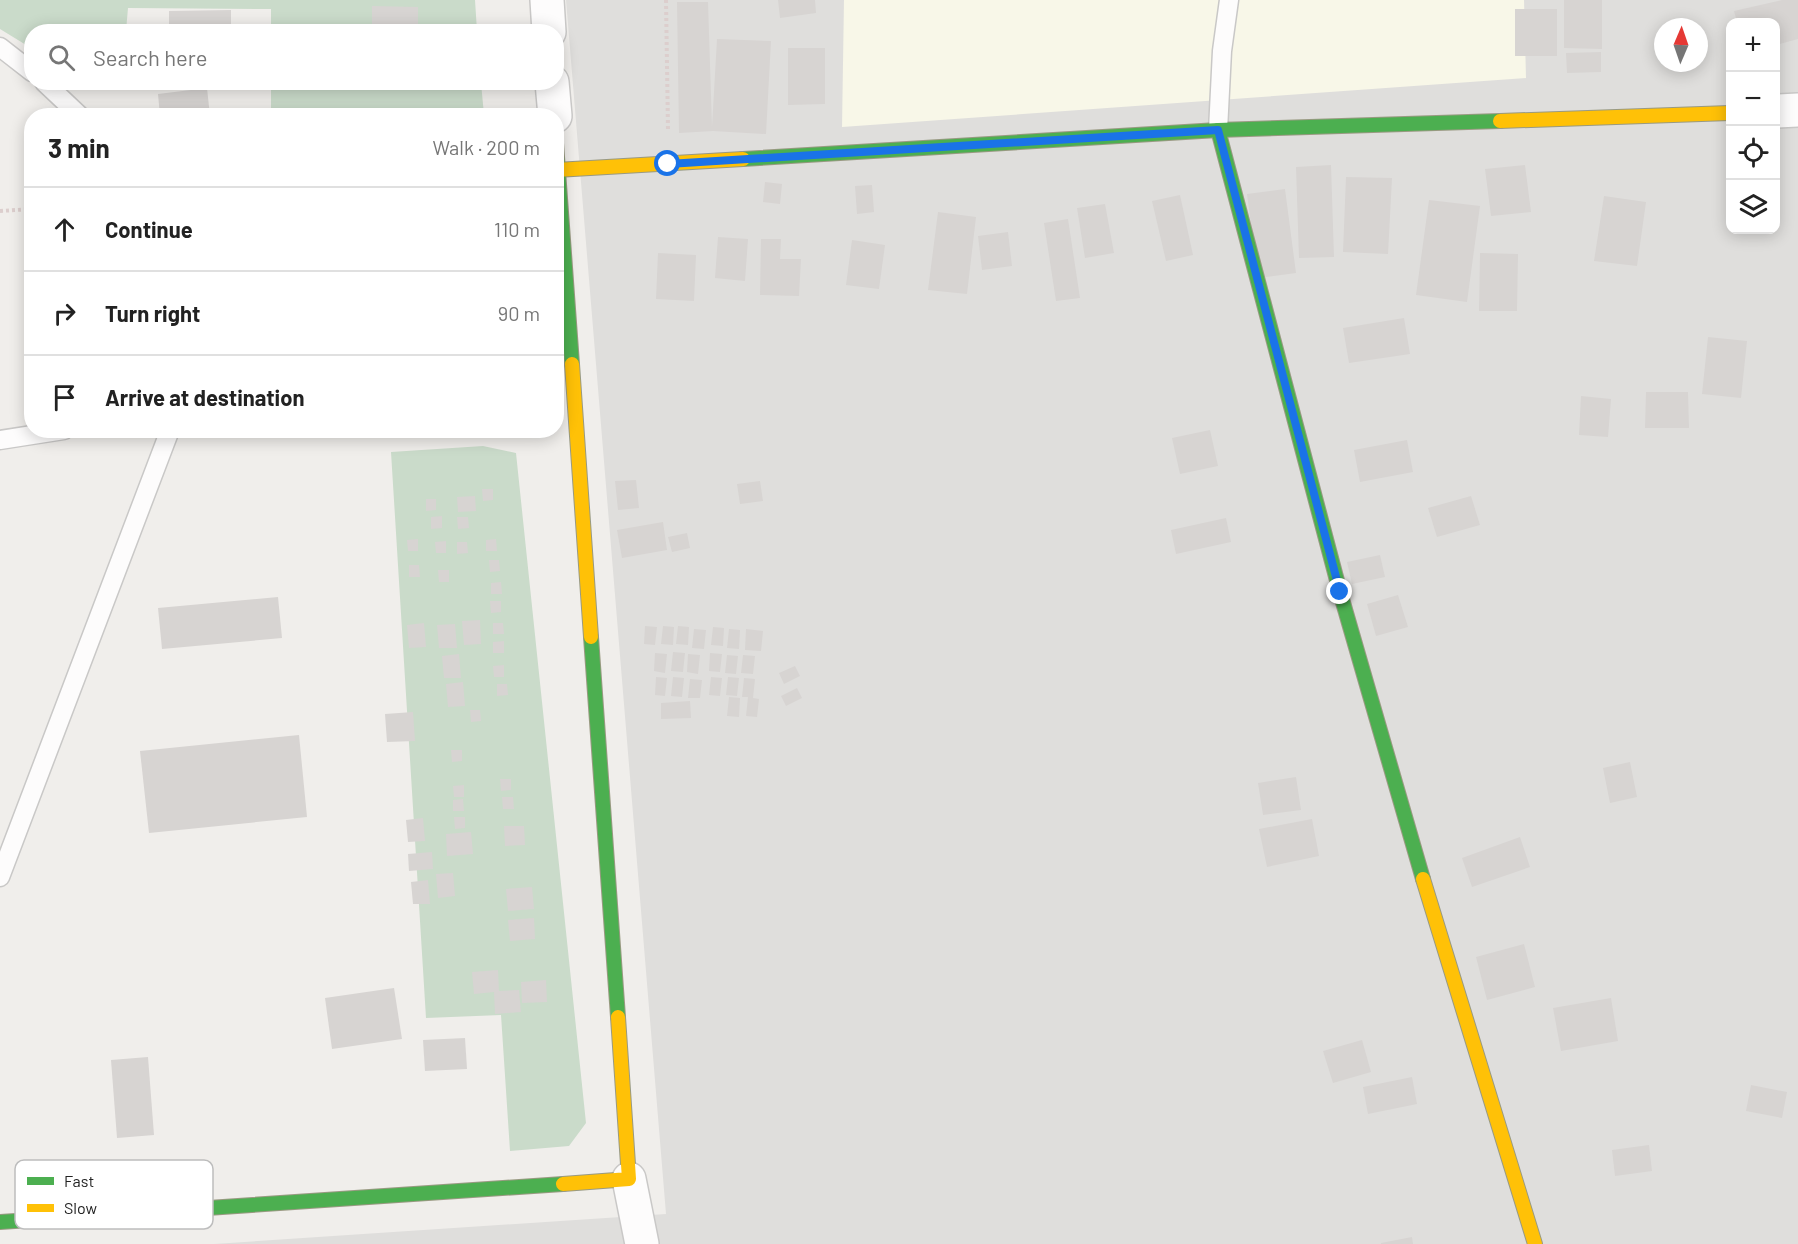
<!DOCTYPE html>
<html lang="en">
<head>
<meta charset="utf-8">
<style>
	:root { --surface:#fff; --page:#f6f6f6; --text:#222; --muted:#767676; --line:#e0e0e0 }
	body { margin:0; font-family:Barlow,sans-serif; background:var(--page); color:var(--text) }
	.controls { position:absolute; right:18px; top:18px; display:grid; overflow:hidden; border-radius:12px; box-shadow:0 3px 15px #0003 }
	.controls button { width:54px; height:54px; display:grid; place-items:center; padding:0; border:0; border-bottom:2px solid var(--line); background:var(--surface); color:var(--text); font:30px sans-serif }
	.compass { position:absolute; left:1654px; top:18px; width:54px; height:54px; border-radius:50%; background:var(--surface); box-shadow:0 3px 15px #0003; rotate:2deg }
	.stop { position:absolute; width:18px; height:18px; margin:-14px; border:4px solid #1a73e8; border-radius:50%; background:#fff }
	.stop.end { background:#1a73e8; border-color:#fff; box-shadow:0 2px 6px #0008 }
	.list { margin:0; padding:0; list-style:none }
	h2 { display:flex; justify-content:space-between; align-items:center; height:78px; margin:0; padding:0 24px; font-size:26px }
	h2 small { font-size:20px; font-weight:400; color:var(--muted) }
	.list li { display:grid; grid-template-columns:39px 1fr auto; gap:18px; align-items:center; box-sizing:border-box; height:84px; padding:0 24px; border-top:2px solid var(--line) }
	.list b { display:block; font-size:22px; white-space:nowrap }
	.list em { font-size:20px; font-style:normal; color:var(--muted) }
	.icon { flex:none; width:33px; height:33px; fill:none; stroke:currentColor; stroke-width:2; stroke-linecap:round; stroke-linejoin:round }
	.map { position:relative; flex:none; width:1798px; height:1244px; overflow:hidden }
	.search { position:absolute; background:var(--surface); box-shadow:0 3px 15px #0003; left:24px; top:24px; width:540px; height:66px; display:flex; align-items:center; gap:15px; box-sizing:border-box; padding:0 21px; border-radius:24px; color:var(--muted); font-size:22px }
	.panel { position:absolute; background:var(--surface); box-shadow:0 3px 15px #0003; left:24px; top:108px; width:540px; height:330px; border-radius:24px }
	.map>svg:first-child { display:block }
</style>
</head>
<body>
<div class="map">
<svg width="1798" height="1244" viewBox="0 0 1798 1244">
	<rect width="100%" height="100%" fill="#f0eeeb"/>
	<path fill="#dfdedc" fill-rule="evenodd" d="M566,0H1798V1244H214L666,1214ZM1730,22H1776V230H1730ZM1663,27H1699V63H1663Z"/>
	<polygon fill="#f8f7e8" points="844,0 1524,0 1526,78 842,127"/>
	<g fill="#cadbca">
		<polygon points="0,0 475,0 477,31 271,31 271,9 128,8 126,31 32,32 31,48 0,29"/>
		<polygon points="271,82 481,83 484,115 271,116"/>
		<polygon points="483,446 516,453 586,1123 569,1146 510,1151 501,1015 426,1018 391,452"/>
	</g>
	<g fill="#d7d4d2">
		<polygon points="778,0 815,0 816,13 780,18"/>
		<polygon points="1564,0 1602,0 1602,49 1564,48"/>
		<polygon points="1782,0 1798,0 1798,39 1776,45 1776,22 1737,22 1734,11"/>
		<polygon points="677,2 708,2 712,127 717,39 771,41 766,134 713,131 679,133"/>
		<polygon points="372,6 418,7 418,32 372,32"/>
		<rect x="1515" y="9" width="42" height="47"/>
		<polygon points="231,10 231,32 169,32 169,11"/>
		<polygon points="788,48 825,48 825,104 788,105"/>
		<polygon points="1601,52 1601,72 1567,73 1566,53"/>
		<polygon points="207,88 210,116 160,116 158,94"/>
		<polygon points="238,112 272,113 271,116 238,116"/>
		<polygon points="1331,165 1334,257 1299,258 1296,167"/>
		<polygon points="1525,165 1531,212 1491,216 1485,169"/>
		<polygon points="1346,177 1392,178 1388,254 1343,252"/>
		<polygon points="765,182 782,184 780,204 763,202"/>
		<polygon points="872,185 874,212 857,214 855,186"/>
		<polygon points="1285,189 1296,273 1258,278 1247,194"/>
		<polygon points="1180,195 1193,255 1166,261 1152,201"/>
		<polygon points="1604,196 1646,202 1637,266 1594,261"/>
		<polygon points="1429,200 1480,206 1467,302 1416,295"/>
		<polygon points="1105,204 1114,253 1085,258 1077,208"/>
		<polygon points="938,212 976,217 967,294 928,290"/>
		<polygon points="1068,219 1080,298 1056,301 1044,223"/>
		<polygon points="1008,232 1012,266 982,270 978,236"/>
		<polygon points="718,237 748,239 745,281 715,278"/>
		<polygon points="761,239 781,239 780,259 801,259 799,296 760,295"/>
		<polygon points="852,240 885,245 879,289 846,285"/>
		<polygon points="658,253 696,255 694,301 656,299"/>
		<polygon points="1480,253 1518,254 1517,311 1479,311"/>
		<polygon points="1404,318 1410,354 1349,363 1343,328"/>
		<polygon points="1708,337 1747,341 1741,398 1702,394"/>
		<polygon points="1646,392 1688,392 1689,428 1645,428"/>
		<polygon points="1581,396 1611,399 1608,437 1579,435"/>
		<polygon points="1210,430 1218,466 1180,474 1172,438"/>
		<polygon points="1407,440 1413,472 1360,482 1354,450"/>
		<polygon points="636,480 639,508 618,510 615,481"/>
		<polygon points="760,481 763,501 740,504 737,484"/>
		<polygon points="482,489 493,489 493,500 483,501"/>
		<polygon points="475,496 476,511 458,512 457,497"/>
		<polygon points="1471,496 1480,525 1437,537 1428,508"/>
		<polygon points="426,499 436,499 436,510 426,511"/>
		<polygon points="442,516 442,528 431,529 431,517"/>
		<polygon points="457,517 468,517 469,528 458,529"/>
		<polygon points="1226,518 1231,542 1176,554 1171,530"/>
		<polygon points="663,522 667,550 622,558 617,530"/>
		<polygon points="687,533 690,548 672,552 668,537"/>
		<polygon points="418,539 418,551 408,551 407,540"/>
		<polygon points="496,539 497,551 486,551 486,540"/>
		<polygon points="446,541 446,553 436,553 435,542"/>
		<polygon points="457,542 467,542 468,553 457,554"/>
		<polygon points="1380,555 1385,577 1352,584 1347,562"/>
		<polygon points="489,560 499,560 500,571 490,572"/>
		<polygon points="409,565 419,565 420,577 409,577"/>
		<polygon points="438,570 449,570 449,582 439,582"/>
		<polygon points="501,582 502,594 491,594 491,583"/>
		<polygon points="1398,595 1408,627 1376,636 1367,604"/>
		<polygon points="278,597 282,638 162,649 158,608"/>
		<polygon points="490,601 501,601 501,612 491,613"/>
		<polygon points="480,620 481,644 464,645 462,621"/>
		<polygon points="424,623 426,647 409,648 407,625"/>
		<polygon points="493,623 503,623 504,634 493,634"/>
		<polygon points="455,624 457,648 439,648 437,625"/>
		<polygon points="645,626 657,627 655,645 644,644"/>
		<polygon points="663,626 674,627 673,645 661,644"/>
		<polygon points="678,626 689,627 688,645 676,644"/>
		<polygon points="713,627 724,628 723,646 711,645"/>
		<polygon points="694,629 706,630 704,649 692,648"/>
		<polygon points="729,629 740,630 739,649 727,648"/>
		<polygon points="746,629 763,631 761,651 745,650"/>
		<polygon points="504,641 504,653 493,653 493,642"/>
		<polygon points="673,652 685,653 683,672 671,671"/>
		<polygon points="655,653 667,654 665,673 654,671"/>
		<polygon points="710,653 722,654 720,672 709,671"/>
		<polygon points="459,654 461,678 444,678 442,656"/>
		<polygon points="688,654 700,655 698,674 687,672"/>
		<polygon points="727,655 738,656 736,674 725,673"/>
		<polygon points="743,655 755,656 753,674 741,673"/>
		<polygon points="504,665 504,677 494,677 493,666"/>
		<polygon points="795,666 800,676 784,684 779,673"/>
		<polygon points="656,677 667,678 665,696 655,695"/>
		<polygon points="673,677 684,678 682,697 671,696"/>
		<polygon points="711,677 722,678 720,696 709,695"/>
		<polygon points="728,677 739,678 737,696 726,695"/>
		<polygon points="744,678 755,679 753,698 759,699 757,717 746,716 748,697 742,697"/>
		<polygon points="690,679 702,680 700,698 688,698"/>
		<polygon points="463,682 465,706 448,707 446,684"/>
		<polygon points="497,684 507,684 508,695 497,696"/>
		<polygon points="797,688 802,698 786,706 781,696"/>
		<polygon points="729,697 740,698 739,717 727,716"/>
		<polygon points="690,701 691,718 661,719 661,703"/>
		<polygon points="470,710 480,710 481,721 471,722"/>
		<polygon points="413,712 415,741 387,742 385,714"/>
		<polygon points="299,735 307,817 149,833 140,751"/>
		<polygon points="451,750 462,750 462,761 452,762"/>
		<polygon points="1630,762 1637,797 1610,803 1603,768"/>
		<polygon points="1296,777 1301,810 1263,815 1258,783"/>
		<polygon points="500,779 511,779 511,790 501,791"/>
		<polygon points="464,785 464,797 454,797 453,786"/>
		<polygon points="502,797 513,797 514,809 503,809"/>
		<polygon points="463,799 464,811 453,811 453,800"/>
		<polygon points="454,817 465,817 465,828 455,829"/>
		<polygon points="423,818 425,841 408,842 406,820"/>
		<polygon points="1312,819 1319,856 1267,867 1259,829"/>
		<polygon points="504,826 524,826 525,845 505,846"/>
		<polygon points="471,832 473,854 447,856 446,834"/>
		<polygon points="1520,837 1530,867 1472,887 1462,858"/>
		<polygon points="432,852 433,869 409,871 408,854"/>
		<polygon points="453,873 455,896 438,898 436,874"/>
		<polygon points="428,880 430,904 413,904 411,882"/>
		<polygon points="532,887 534,909 508,911 506,889"/>
		<polygon points="534,918 535,939 510,941 508,920"/>
		<polygon points="1524,944 1535,987 1487,1000 1476,957"/>
		<polygon points="498,970 499,991 519,990 521,1012 495,1014 494,992 474,994 472,972"/>
		<polygon points="546,980 547,1002 522,1003 521,982"/>
		<polygon points="394,988 402,1039 332,1049 325,998"/>
		<polygon points="1611,998 1618,1041 1561,1051 1553,1008"/>
		<polygon points="465,1038 467,1069 425,1071 423,1040"/>
		<polygon points="1362,1040 1371,1072 1333,1083 1323,1051"/>
		<polygon points="148,1057 154,1135 117,1138 111,1060"/>
		<polygon points="1412,1077 1417,1104 1368,1114 1363,1087"/>
		<polygon points="1751,1085 1787,1092 1782,1118 1746,1111"/>
		<polygon points="1649,1145 1652,1171 1615,1176 1612,1150"/>
		<polygon points="1412,1237 1413,1244 1381,1244 1381,1243"/>
	</g>
	<g fill="none" stroke-linecap="round" stroke-linejoin="round">
		<defs>
			<g id="lane">
				<polyline points="0,47 32,72"/>
				<polyline points="44,82 80,116"/>
				<polyline points="1218,130 1222,51 1229,0"/>
				<polyline points="0,440 64,430"/>
				<polyline points="0,877 170,430"/>
			</g>
			<g id="street">
				<polyline points="547,0 549,32"/>
				<polyline points="552,82 555,116"/>
				<polyline points="1776,111 1798,110"/>
				<polyline points="629,1179 642,1244"/>
			</g>
			<g id="fast">
				<polyline points="1218,130 1340,592 1423,879"/>
				<polyline points="556,143 572,364"/>
				<polyline points="743,159 1218,130 1500,121"/>
				<polyline points="591,637 618,1017"/>
				<polyline points="0,1222 563,1184"/>
			</g>
			<g id="slow">
				<polyline points="1500,121 1730,113"/>
				<polyline points="556,170 743,159"/>
				<polyline points="572,364 591,637"/>
				<polyline points="1423,879 1535,1244"/>
				<polyline points="563,1184 629,1179 618,1017"/>
			</g>
		</defs>
		<use href="#lane" stroke="#c9c8c7" stroke-width="21"/>
		<use href="#street" stroke="#c9c8c7" stroke-width="36"/>
		<use href="#fast" stroke="#999a82" stroke-width="16"/>
		<use href="#slow" stroke="#999a82" stroke-width="16"/>
		<g stroke="#dccecd" stroke-width="4" stroke-dasharray="3 3" stroke-linecap="butt">
			<polyline points="666,0 668,130"/>
			<polyline points="0,211 32,209"/>
		</g>
		<use href="#lane" stroke="#fdfcfc" stroke-width="18"/>
		<use href="#street" stroke="#fdfcfc" stroke-width="33"/>
		<use href="#fast" stroke="#4caf50" stroke-width="14"/>
		<use href="#slow" stroke="#ffc107" stroke-width="14"/>
	</g>
	<g fill="none" stroke-linecap="round" stroke-linejoin="round">
		<polyline stroke="#1a73e8" stroke-width="8" points="668,164 1218,130 1340,592"/>
	</g>
	<rect x="15" y="1160" width="198" height="69" rx="9" fill="#fff" stroke="#bdbdbd" stroke-width="1.5"/>
	<rect x="27" y="1177" width="27" height="8" fill="#4caf50"/>
	<rect x="27" y="1204" width="27" height="8" fill="#ffc107"/>
	<g font-size="16" fill="#222">
		<text x="64" y="1187">Fast</text>
		<text x="64" y="1214">Slow</text>
	</g>
</svg>
<div class="controls">
<button>+</button>
<button>−</button>
<button><svg class="icon" aria-label="locate" viewBox="0 0 24 24"><circle cx="12" cy="12" r="6"/><path d="M12 2v4M12 18v4M2 12h4M18 12h4"/></svg></button>
<button><svg class="icon" aria-label="layers" viewBox="0 0 24 24"><path d="M12 4l9 5-9 5-9-5zM3 14l9 5 9-5"/></svg></button>
</div>
<svg class="compass" viewBox="-18 -18 36 36"><path d="M0-13l5 13h-10z" fill="#e53935"/><path d="M0 13l5-13h-10z" fill="#767676"/></svg>
<div class="stop" style="left:668px;top:164px"></div>
<div class="stop end" style="left:1340px;top:592px"></div>
<div class="search"><svg class="icon" aria-label="search" viewBox="0 0 24 24"><circle cx="10" cy="10" r="6"/><path d="M15 15l6 6"/></svg>Search here</div>
<section class="panel">
<h2>3 min<small>Walk · 200 m</small></h2>
<ul class="list">
<li><svg class="icon" aria-label="ahead" viewBox="0 0 24 24"><path d="M12 20V5M6 11l6-6 6 6"/></svg><div><b>Continue</b></div><em>110 m</em></li>
<li><svg class="icon" aria-label="right" viewBox="0 0 24 24"><path d="M7 20v-9h11M14 6l5 5-5 5"/></svg><div><b>Turn right</b></div><em>90 m</em></li>
<li><svg class="icon" aria-label="arrive" viewBox="0 0 24 24"><path d="M6 21V4h12l-3 4 3 4H6"/></svg><div><b>Arrive at destination</b></div></li>
</ul>
</section>
</div>
</body>
</html>
